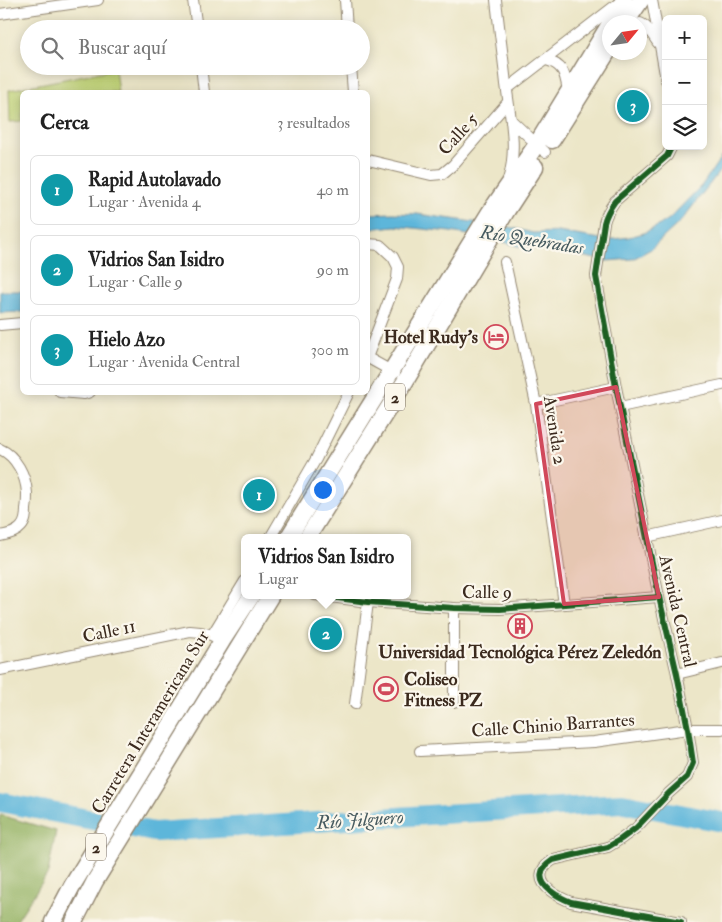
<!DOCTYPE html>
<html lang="es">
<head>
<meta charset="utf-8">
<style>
	:root { --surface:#fff; --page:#f2f2f2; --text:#222; --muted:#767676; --line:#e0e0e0; --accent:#d1495b }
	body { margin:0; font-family:"IM FELL Double Pica",serif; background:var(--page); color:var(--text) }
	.controls { position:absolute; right:15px; top:15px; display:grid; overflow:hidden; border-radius:8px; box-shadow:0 2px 12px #0003 }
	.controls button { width:45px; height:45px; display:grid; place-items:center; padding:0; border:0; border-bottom:1px solid var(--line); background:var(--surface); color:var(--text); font:25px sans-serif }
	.compass { position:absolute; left:602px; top:15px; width:45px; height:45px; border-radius:50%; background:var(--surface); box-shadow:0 2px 12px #0003; rotate:61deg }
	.you { position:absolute; left:322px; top:489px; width:18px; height:18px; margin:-12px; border:4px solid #fff; border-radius:50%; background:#1a73e8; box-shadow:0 0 0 8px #1a73e833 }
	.badge { display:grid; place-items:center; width:32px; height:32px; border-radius:50%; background:var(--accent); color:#fff; font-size:16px; font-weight:700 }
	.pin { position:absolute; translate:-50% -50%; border:2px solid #fff; box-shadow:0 1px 5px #0006 }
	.popup { position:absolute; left:241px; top:534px; width:170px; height:65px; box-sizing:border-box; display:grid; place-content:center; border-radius:8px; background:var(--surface); filter:drop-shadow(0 1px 4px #0005); font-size:16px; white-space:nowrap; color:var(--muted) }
	.popup b { font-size:19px; color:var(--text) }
	.popup::after { content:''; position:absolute; left:50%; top:100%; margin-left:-10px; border:10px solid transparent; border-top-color:var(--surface) }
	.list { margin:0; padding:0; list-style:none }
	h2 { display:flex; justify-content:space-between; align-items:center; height:65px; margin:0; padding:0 20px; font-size:21px }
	h2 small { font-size:16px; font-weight:400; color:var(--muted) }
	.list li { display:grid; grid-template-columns:32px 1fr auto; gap:15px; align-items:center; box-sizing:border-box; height:70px; margin:0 10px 10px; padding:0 10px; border:1px solid var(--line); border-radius:8px }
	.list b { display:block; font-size:19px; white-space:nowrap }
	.list p { margin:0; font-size:16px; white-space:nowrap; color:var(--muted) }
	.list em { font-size:16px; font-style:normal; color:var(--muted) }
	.icon { flex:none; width:28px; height:28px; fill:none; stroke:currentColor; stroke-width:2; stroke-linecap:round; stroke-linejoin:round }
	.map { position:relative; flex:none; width:722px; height:922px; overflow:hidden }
	.search { position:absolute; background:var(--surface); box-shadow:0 2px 12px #0003; left:20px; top:20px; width:350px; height:55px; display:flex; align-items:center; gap:12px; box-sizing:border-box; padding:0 18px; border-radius:28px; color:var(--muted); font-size:19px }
	.panel { position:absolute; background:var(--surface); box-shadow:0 2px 12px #0003; left:20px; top:90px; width:350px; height:305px; border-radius:8px }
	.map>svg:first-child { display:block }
</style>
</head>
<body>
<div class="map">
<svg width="722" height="922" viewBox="0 0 722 922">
	<rect width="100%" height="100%" fill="#fbf7ec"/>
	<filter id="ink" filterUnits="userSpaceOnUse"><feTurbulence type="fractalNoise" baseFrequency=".02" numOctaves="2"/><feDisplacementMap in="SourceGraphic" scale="10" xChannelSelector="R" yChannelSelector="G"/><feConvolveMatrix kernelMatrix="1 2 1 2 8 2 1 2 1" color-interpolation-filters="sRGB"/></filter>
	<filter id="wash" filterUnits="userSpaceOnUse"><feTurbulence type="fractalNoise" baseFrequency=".0096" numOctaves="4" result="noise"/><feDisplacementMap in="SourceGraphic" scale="20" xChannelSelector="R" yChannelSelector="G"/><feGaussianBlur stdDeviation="1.12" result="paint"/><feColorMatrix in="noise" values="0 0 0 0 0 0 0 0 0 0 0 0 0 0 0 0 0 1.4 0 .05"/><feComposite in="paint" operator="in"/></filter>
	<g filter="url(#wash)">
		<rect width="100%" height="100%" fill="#ece6c8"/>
		<polygon fill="#bfd275" stroke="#7d7e4a" points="115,69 118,92 22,92 22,121 10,122 9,90"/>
		<polygon fill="#97b466" stroke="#696f42" points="0,815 56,831 48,873 16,922 0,922"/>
		<g fill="#5db6da" stroke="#4c707c">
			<polygon points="722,156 722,168 682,220 651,249 633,259 606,261 560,252 521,247 493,239 450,232 395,226 368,229 368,214 393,213 417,214 509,227 533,233 558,232 607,240 629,237 644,233 658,226 669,219 702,185"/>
			<polygon points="0,291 22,291 22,312 0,313"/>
		</g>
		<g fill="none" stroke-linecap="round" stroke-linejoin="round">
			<polyline stroke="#5db6da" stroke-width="20" points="0,802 154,832 622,803 722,822"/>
		</g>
	</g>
	<g filter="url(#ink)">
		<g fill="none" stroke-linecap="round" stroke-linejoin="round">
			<defs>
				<g id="minor">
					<polyline points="193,0 197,29"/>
					<polyline points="345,0 347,29"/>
					<path d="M496,0C499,28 503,56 506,84C510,115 518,150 508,180"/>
					<polyline points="652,0 666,80"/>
					<polyline points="0,14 98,0"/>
					<path d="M640,23C648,26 653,36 658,43"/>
					<path d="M546,60C564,65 565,74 568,91"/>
					<polyline points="201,66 204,92"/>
					<polyline points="351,66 353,92"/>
					<polyline points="507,89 616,5"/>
					<polyline points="511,120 545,152"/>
					<path d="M672,146L667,156L615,201C610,208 606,214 604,223L596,276L616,387L659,597L677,674L688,729L693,763L687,777L669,793L636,828L621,839L608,847L553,860C549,863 543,866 542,872C537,887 561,898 571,902L681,922"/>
					<polyline points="368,160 431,175 442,174 453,165 508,102"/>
					<polyline points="368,244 380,245 393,257 398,267 397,279 368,355"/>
					<polyline points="505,262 536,404 564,604"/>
					<polyline points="0,325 22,323"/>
					<polyline points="368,358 395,373"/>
					<polyline points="60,392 84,394 90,392"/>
					<polyline points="536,404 616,387"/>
					<polyline points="620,407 722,385"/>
					<path d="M0,449C16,456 26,476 27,493C27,498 27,504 26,509C26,515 26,522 21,527C17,532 6,535 0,536"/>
					<polyline points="646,537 722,520"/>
					<polyline points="270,538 316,459 349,392"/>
					<polyline points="315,595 368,602 454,608 500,609 659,597"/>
					<polyline points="212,635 245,581"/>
					<path d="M0,670L190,631C203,632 210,633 222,641"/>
					<polyline points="677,674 722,663"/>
					<polyline points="454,702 454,608"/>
					<polyline points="355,704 368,602"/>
					<polyline points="420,751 594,742 688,729 722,729"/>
				</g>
				<g id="trunk">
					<polyline points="610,22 624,0"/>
					<polyline points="626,22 641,0"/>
					<polyline points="552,140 610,48"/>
					<polyline points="288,538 490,212 537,144 610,24"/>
					<polyline points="307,538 406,380 507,210 535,167"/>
					<polyline points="53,922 72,886 222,641 252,595"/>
					<polyline points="74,922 95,881 271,595"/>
				</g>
			</defs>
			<use href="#minor" stroke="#948873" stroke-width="12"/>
			<use href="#trunk" stroke="#948873" stroke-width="19"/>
			<use href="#minor" stroke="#fff" stroke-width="10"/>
			<use href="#trunk" stroke="#fff" stroke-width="16"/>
			<defs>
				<g id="cycleway">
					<path d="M672,146L667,156L615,201C610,208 606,214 604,223L596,276L616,387L659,597L677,674L688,729L693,763L687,777L669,793L636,828L621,839L608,847L553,860C549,863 543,866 542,872C537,887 561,898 571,902L681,922"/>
					<polyline points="315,595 368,602 454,608 500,609 659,597"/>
				</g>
			</defs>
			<use href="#cycleway" stroke="#fbf7ec" stroke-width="9"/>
			<use href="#cycleway" stroke="#1b5e20" stroke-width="6"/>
		</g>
	</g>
	<path fill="#d1495b" fill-opacity="0.2" stroke="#d1495b" stroke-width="4" stroke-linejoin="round" d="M616,387L659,597L564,604L536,404Z"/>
	<defs>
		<symbol id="hotel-ring" viewBox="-11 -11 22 22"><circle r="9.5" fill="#fbf7ec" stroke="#d1495b" stroke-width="1.5"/><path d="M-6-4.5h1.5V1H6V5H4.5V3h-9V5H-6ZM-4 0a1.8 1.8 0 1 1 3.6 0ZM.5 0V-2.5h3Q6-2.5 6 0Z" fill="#d1495b"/></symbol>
		<symbol id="building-ring" viewBox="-11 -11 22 22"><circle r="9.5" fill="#fbf7ec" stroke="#d1495b" stroke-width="1.5"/><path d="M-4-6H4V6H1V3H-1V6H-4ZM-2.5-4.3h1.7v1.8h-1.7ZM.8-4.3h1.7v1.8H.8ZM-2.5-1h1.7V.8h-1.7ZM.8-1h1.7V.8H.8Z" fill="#d1495b"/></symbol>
		<symbol id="stadium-ring" viewBox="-11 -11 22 22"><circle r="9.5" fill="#fbf7ec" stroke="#d1495b" stroke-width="1.5"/><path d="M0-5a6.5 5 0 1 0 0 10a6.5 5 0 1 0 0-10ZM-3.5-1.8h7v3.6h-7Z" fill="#d1495b"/></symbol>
	</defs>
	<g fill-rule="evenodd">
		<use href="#hotel-ring" x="482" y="323" width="28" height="28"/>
		<use href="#building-ring" x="506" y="612" width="28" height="28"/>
		<use href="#stadium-ring" x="372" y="675" width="28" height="28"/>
	</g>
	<g text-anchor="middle" stroke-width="4.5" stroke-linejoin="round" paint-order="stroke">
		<g fill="#fbf7ec" stroke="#75685c" stroke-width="1">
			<rect x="385" y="383.5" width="20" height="27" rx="4"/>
			<rect x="86" y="833.5" width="20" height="27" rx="4"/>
		</g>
		<g font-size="16" font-weight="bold" fill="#3b2a1e">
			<text x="395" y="403">2</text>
			<text x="96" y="853">2</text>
		</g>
		<g font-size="18" fill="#3b2a1e" stroke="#fbf7ec">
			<text transform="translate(458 134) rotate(-48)" y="6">Calle 5</text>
			<text transform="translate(555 430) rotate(81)" y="6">Avenida 2</text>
			<text x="487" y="598">Calle 9</text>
			<text transform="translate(678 611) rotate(77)" y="6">Avenida Central</text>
			<text transform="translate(109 631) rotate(-12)" y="6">Calle 11</text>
			<text transform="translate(150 722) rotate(-59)" y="6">Carretera Interamericana Sur</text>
			<text transform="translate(553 725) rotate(-4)" y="6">Calle Chinio Barrantes</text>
		</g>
		<g font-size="18" font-weight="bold" fill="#3b2a1e" stroke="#fbf7ec" text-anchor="end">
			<text x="478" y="343">Hotel Rudy's</text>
			<text x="520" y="658" text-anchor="middle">Universidad Tecnológica Pérez Zeledón</text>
			<text x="404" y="685" text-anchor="start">Coliseo<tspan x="404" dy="21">Fitness PZ</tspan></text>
		</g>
		<g font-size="19" font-style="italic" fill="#475b60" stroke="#fbf7ec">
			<text transform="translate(532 239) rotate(9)" y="7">Río Quebradas</text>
			<text transform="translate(360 819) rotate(-4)" y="7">Río Jilguero</text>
		</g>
	</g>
</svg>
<div class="controls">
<button>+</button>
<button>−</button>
<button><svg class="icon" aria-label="layers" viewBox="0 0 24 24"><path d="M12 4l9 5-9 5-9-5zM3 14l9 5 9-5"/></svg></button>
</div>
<svg class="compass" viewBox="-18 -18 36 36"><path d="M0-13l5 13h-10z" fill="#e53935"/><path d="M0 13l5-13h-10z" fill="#767676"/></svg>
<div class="you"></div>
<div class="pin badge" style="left:259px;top:495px;background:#0f9aa8">1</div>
<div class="pin badge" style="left:326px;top:634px;background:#0f9aa8">2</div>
<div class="popup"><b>Vidrios San Isidro</b>Lugar</div>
<div class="pin badge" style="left:633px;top:106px;background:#0f9aa8">3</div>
<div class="search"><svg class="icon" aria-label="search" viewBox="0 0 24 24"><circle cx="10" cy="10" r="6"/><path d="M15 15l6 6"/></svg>Buscar aquí</div>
<section class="panel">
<h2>Cerca<small>3 resultados</small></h2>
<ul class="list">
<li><span class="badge" style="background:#0f9aa8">1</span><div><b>Rapid Autolavado</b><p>Lugar · Avenida 4</p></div><em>40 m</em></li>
<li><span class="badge" style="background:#0f9aa8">2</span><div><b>Vidrios San Isidro</b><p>Lugar · Calle 9</p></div><em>90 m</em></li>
<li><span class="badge" style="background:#0f9aa8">3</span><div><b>Hielo Azo</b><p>Lugar · Avenida Central</p></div><em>300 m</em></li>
</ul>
</section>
</div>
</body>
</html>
